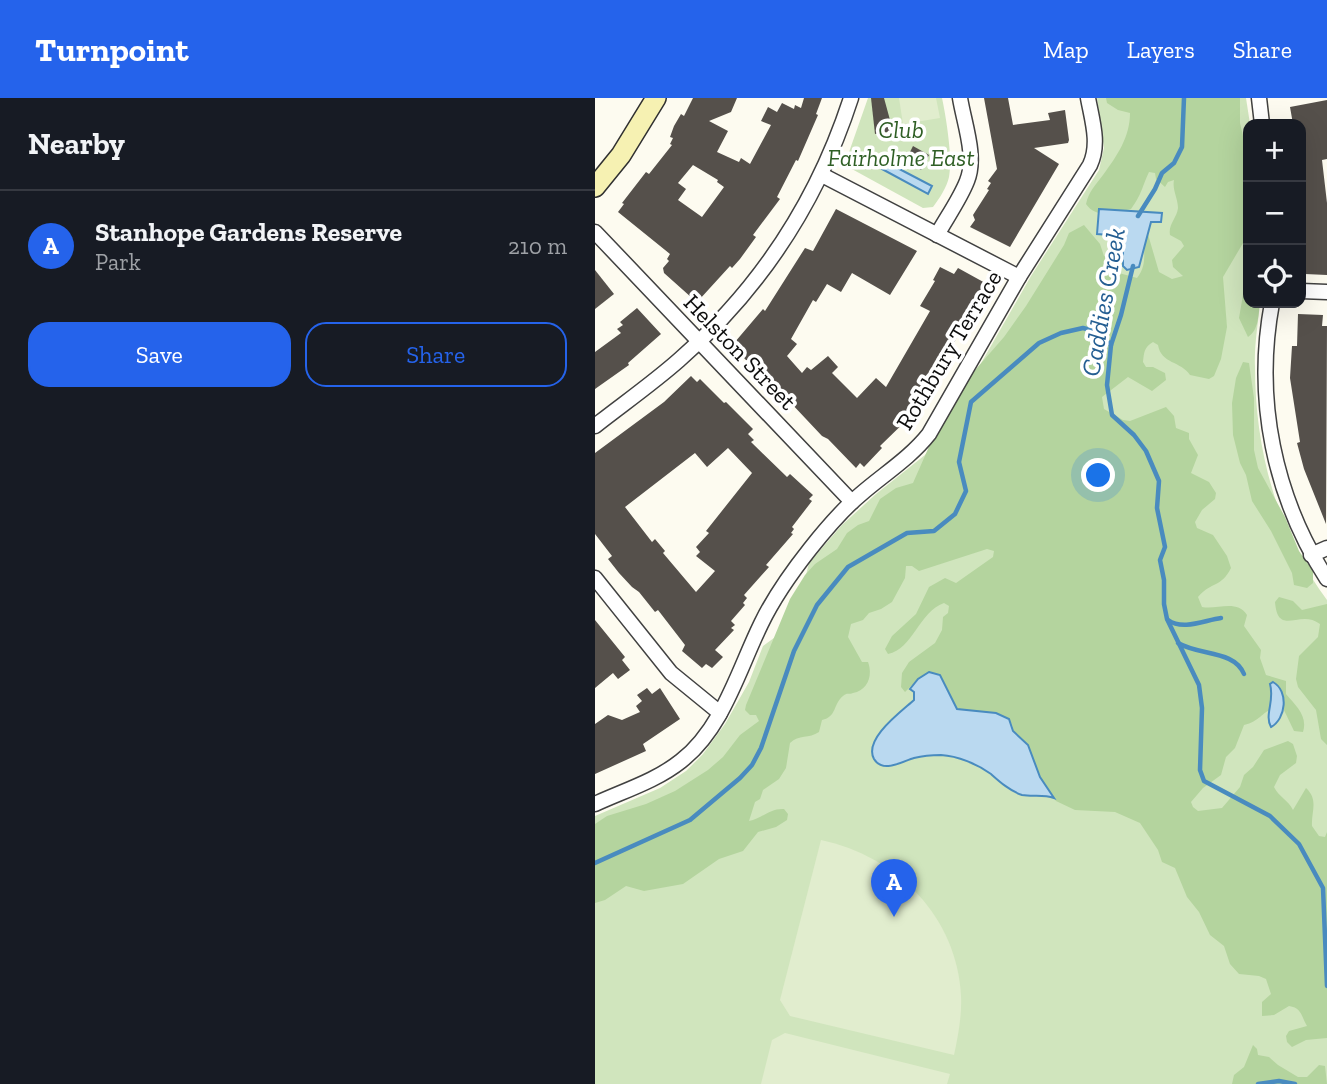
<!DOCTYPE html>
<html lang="en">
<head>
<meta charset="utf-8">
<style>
	:root { --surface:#171b24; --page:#20242c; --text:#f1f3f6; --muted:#9ea1a6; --line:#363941; --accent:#2563eb }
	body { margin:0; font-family:"Zilla Slab",serif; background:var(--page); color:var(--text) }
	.controls { position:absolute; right:21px; top:21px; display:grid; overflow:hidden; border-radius:14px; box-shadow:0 7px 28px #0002 }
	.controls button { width:63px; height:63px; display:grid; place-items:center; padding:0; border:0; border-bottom:2px solid var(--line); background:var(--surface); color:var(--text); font:35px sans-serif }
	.you { position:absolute; left:504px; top:378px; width:24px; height:24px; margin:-18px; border:5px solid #fff; border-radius:50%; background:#1a73e8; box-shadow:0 0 0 10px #1a73e833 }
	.badge { display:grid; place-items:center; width:46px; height:46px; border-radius:50%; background:var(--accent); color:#fff; font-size:23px; font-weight:700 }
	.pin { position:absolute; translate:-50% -58px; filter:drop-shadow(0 2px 4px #0008) }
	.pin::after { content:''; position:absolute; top:37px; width:24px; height:21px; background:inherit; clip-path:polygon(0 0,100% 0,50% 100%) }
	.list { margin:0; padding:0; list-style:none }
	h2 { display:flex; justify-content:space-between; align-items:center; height:91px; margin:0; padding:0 28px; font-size:30px }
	h2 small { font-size:23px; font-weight:400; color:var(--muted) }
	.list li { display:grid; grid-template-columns:46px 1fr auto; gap:21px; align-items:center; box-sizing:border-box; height:112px; padding:0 28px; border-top:2px solid var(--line) }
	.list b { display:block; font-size:26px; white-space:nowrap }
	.list p { margin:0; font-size:23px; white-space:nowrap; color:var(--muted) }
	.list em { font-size:23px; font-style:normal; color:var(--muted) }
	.actions { display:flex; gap:14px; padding:21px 28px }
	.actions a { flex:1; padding:16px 0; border:2px solid var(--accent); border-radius:21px; text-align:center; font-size:24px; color:var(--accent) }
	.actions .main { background:var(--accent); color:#fff }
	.icon { flex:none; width:38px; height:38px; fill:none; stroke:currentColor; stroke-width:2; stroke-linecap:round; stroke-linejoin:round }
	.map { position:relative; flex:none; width:732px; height:986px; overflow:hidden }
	header { display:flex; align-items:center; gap:42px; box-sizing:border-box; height:98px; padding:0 35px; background:var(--accent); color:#fff }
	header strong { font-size:33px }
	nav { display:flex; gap:38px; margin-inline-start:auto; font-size:24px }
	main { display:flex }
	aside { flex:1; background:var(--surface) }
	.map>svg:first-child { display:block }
</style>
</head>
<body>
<header>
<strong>Turnpoint</strong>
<nav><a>Map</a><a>Layers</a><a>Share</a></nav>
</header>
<main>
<aside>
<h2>Nearby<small></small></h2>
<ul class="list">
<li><span class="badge">A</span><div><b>Stanhope Gardens Reserve</b><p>Park</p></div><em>210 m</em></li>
</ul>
<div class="actions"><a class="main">Save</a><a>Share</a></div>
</aside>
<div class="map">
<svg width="732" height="986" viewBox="0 0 732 986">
	<rect width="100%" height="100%" fill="#fdfbf0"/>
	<g fill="#d0e5bd">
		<path d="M273,0H347C351,19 358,61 354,79C352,89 344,101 338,109L328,110L255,70L253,57Z"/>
		<path d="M502,0H651L655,26H653V205H665C663,226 659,248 660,269C660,352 682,434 732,502V986H0V718L65,690L91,673L108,656L130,626L154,584L168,548L183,537L210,481L214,465L247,427L281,396L330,357L342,342L436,178L504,72L509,50Z"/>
	</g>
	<g fill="#b4d49e">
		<path d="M511,0H645V25L653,60L651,140L628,179L632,229L626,261L619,278L614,281L595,277C586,263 566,266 563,247L558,244C549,249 549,255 548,264L551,269H558L570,275L571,282L557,293L533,279L507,299L509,311L528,322L535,323L571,309L579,318L581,330L594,335V341L603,357L596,375L614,384L621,395L620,401L607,412L600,424L602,430L618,437L632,458L636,470C626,490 617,483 603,499L607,509C622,512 642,501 652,517L649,528L666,552L665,560L671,577L691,583V596C701,608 713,618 708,634L699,633L688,610C667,609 669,622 649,627L640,650L631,659L626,677L608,690L596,704L598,709L603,713L627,710L645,689L649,677L658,669L669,652L693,643L698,646L702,658L701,665L685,677L679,689C684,699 693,702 698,712L711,690C724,702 716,714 717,728L724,738L730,739L732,734V940L711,942L697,949L692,944L691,938L694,933L712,928C706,918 707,910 694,908L679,917L667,918V904L676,896L671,881L664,878L644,876L635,866L629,848L615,837L604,814L592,799L580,770L567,764L563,752L545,725L520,714L480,712L461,703L445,679L433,647L418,632L417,626L401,615L362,611L348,582L323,581L310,594L306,589L307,575L314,564L340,545L347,532L348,519L353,515L354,508L349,505C324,514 318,551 293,556L290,551L297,538L321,516L334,489L350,480L361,485L398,459L399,453L392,451L324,473L317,468H311L310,480L297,504L286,511L274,515L268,522L256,526L253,539L267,564H273C278,577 273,592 258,595C252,597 253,594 248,598C238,606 242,619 227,622L224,634C214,641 204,636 195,645L191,670L184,681L168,692L165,701L160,704L154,723C166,721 175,710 189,711L193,716L192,722L181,729L163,734L148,753L124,761L88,786L49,793L31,788L10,802L0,805V726L12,718L51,706L80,693L113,672L128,659L145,637L164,623L161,617H155L150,612L151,607L195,501L210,477L220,466L242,451L252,435L263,427L274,423L285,401L301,390L318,385L340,335L374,279L409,239L431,208L469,147L474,135L489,127L505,146L509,158L520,163L524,175L542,180C555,163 545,151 552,133L564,174L577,181L588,178L578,169L577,162L589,148L586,143L575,137C573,126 582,120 583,110C583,100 577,92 579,82L573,84L570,89L561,81L560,75L554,74C547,89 547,96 536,111C521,114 502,122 491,106C494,93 500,88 508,77C522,58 535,39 535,15L523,12L512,5Z"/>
		<path d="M653,168V205H665C663,217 664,232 653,239L644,220Z"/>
		<polygon points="648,264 654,265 659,300 659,352 663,370 690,419 704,453 718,473 718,485 712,490 699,487 697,475 676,433 657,403 651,377 645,365 638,337 637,305 641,280"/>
		<path d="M684,499L698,503L707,512L732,506V647L726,641L721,612L703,589L701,581L704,558L723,539L725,526C705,510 683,540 680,504Z"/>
		<polygon points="658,947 662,951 663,957 674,959 683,967 703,979 712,979 724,967 730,968 732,986 637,986 639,977 649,969"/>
	</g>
	<g fill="#e1edce">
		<polygon points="304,0 341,0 345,20 308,26"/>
		<path d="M226,742C302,758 362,819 366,898C367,918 363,938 359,957L195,918L185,902Z"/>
		<polygon points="190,935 355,976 352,986 166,986 177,942"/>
	</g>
	<g fill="#bad9f0" stroke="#498bbf" stroke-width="2">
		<polygon points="291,64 337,88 333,96 287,71"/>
		<polygon points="504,111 567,115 566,124 556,124 544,169 532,172 528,168 528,138 502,136"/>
		<path d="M334,574L345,577L362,611L401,615L414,621L418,633L433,647L445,679L459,700C448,696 438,699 427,697C415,693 405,684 396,676C382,666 363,658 346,657C337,657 327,658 319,660C308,663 288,676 279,661C268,641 307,613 319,602V594L315,591L323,581Z"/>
		<path d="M678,584C694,593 691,621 676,629C669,617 680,603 675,586Z"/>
	</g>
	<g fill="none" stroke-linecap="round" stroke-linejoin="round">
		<g stroke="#498bbf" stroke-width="4.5">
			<polyline points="543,118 560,91 567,75 579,65 587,49 589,0"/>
			<polyline points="538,168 526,217 516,247 512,287 517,317 539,337 551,353 564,383 562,410 570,449 565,462 569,482 569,506 572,521 604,587 607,610 605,672 609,683 675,718 704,746 728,790 732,888"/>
			<path d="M573,522C588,533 610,522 626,520"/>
			<path d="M583,545C605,558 639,552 649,576"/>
			<polyline points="0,765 95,722 145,680 157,667 166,650 199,553 222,507 253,469 312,435 339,433 360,416 371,393 364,364 376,304 444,245 466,235 488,230 503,234 516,247"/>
			<polyline points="663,986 684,983 700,986"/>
		</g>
	</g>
	<g fill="#55504b" fill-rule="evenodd">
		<path d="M98,0H142L136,14L114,23L133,33L122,54L144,64L146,60L155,66L176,27L166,23L173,9L182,14L187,5L199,11L200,7L206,10L209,0H227L221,16L223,17L203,63L201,62L182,99L185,101L158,137L161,139L145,161L137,170L135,168L104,202L99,198L97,200L69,175L68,170L74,163L72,161L75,156L23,114L29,106L27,105L51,74L54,76L77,47L75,46L78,40L75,39L79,28L86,16L89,18ZM98,67L123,82L122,84L129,89L107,119L83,102L91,91L83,85Z"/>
		<polygon points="276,0 289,0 298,33 280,36"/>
		<polygon points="389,0 413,0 418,27 455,22 453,15 470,12 474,42 473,45 439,50 464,66 415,149 375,129 380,122 378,117 394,92 392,91 396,85 393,83 402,71"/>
		<polygon points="732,2 732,61 727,62 732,105 732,177 710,176 710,170 706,170 706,26 698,26 695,9"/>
		<polygon points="318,48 334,57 326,72 310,64"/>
		<polygon points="241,111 322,153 295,197 257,175 246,194 232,186 221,204 218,202 196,241 202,246 192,258 207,275 212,269 216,272 233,258 243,269 237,275 262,300 281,280 291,289 335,213 325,208 340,183 338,182 345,169 359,176 363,170 392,186 372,224 317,310 321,313 285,348 287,350 269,369 265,365 261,370 233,341 227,338 161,268 160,269 151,262 141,252 145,248 140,244 168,211 170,213 210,150 218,153"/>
		<polygon points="0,172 19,196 0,211"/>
		<polygon points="42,210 66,236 33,265 34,267 0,291 0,254 26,235 22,231 28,227 25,224"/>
		<polygon points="703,216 728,217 727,228 732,228 731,426 709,371 702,345 705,344 695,280 697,248 702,248"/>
		<path d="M96,278L102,284L105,281L129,305L131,304L158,331L153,336L159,342L156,344L192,379L195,376L218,397L214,401L217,403L197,429L199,431L196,435L198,436L171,467L174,469L149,497L152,500L148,505L150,507L136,523L140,527L136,530L139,532L120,552L128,559L117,570L111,566L107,570L87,553L90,547L63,512L60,514L44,494L37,489L24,475L13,461L17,458L0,436V355L69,304ZM133,350L157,375L111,433L114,435L101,449L105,454L101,458L120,473L101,494L68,455L70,453L60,441L57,444L30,409L100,355L112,369Z"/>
		<polygon points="0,522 30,559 27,562 35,572 23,581 18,575 0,590"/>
		<polygon points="52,590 57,596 65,590 85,621 48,646 51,653 0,676 0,626 13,617 27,622 45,614 41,608 47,603 42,597"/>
	</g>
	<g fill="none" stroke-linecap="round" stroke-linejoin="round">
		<defs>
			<g id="minor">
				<polyline points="664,0 667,26"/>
				<polyline points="227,77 424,179"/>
				<polyline points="0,134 257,404"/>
				<path d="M342,137C352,119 365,101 372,83C382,59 369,25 365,0"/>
				<polyline points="706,193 732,194"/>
				<path d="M677,205C659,301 679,399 732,481"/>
				<path d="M0,328C28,306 58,285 84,262C165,191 223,102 256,0"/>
				<polyline points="716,457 732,450"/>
				<polyline points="0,480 76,575 125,615"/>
				<path d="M0,706C28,693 61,683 86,663C128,630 143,573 166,526C179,499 196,475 215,451C230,432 248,411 266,396C289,376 315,360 334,336L424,179L495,67C505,46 497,22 493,0"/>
			</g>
			<polyline id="secondary" points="0,89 26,57 61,0"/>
		</defs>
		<use href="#minor" stroke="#414141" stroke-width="17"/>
		<use href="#secondary" stroke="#303030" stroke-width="22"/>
		<use href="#minor" stroke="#fff" stroke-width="14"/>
		<use href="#secondary" stroke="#f6f1b2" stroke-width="19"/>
	</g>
	<g text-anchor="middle" stroke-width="7" stroke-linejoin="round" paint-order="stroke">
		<g font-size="24" font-style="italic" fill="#2f5f25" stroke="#fff">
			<text x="306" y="40">Club<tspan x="306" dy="28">Fairholme East</tspan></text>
		</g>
		<g font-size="24" fill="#0e0e0e" stroke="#fff">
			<text transform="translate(354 252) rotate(-59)" y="8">Rothbury Terrace</text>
			<text transform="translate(145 254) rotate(46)" y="8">Helston Street</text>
		</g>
		<g font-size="26" font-style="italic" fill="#245e92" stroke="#fff">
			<text transform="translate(508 204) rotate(-80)" y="9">Caddies Creek</text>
		</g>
	</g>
</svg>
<div class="controls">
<button>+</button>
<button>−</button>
<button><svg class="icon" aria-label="locate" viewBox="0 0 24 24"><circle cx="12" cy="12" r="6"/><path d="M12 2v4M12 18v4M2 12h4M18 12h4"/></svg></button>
</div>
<div class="you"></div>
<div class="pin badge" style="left:299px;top:819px">A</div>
</div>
</main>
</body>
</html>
